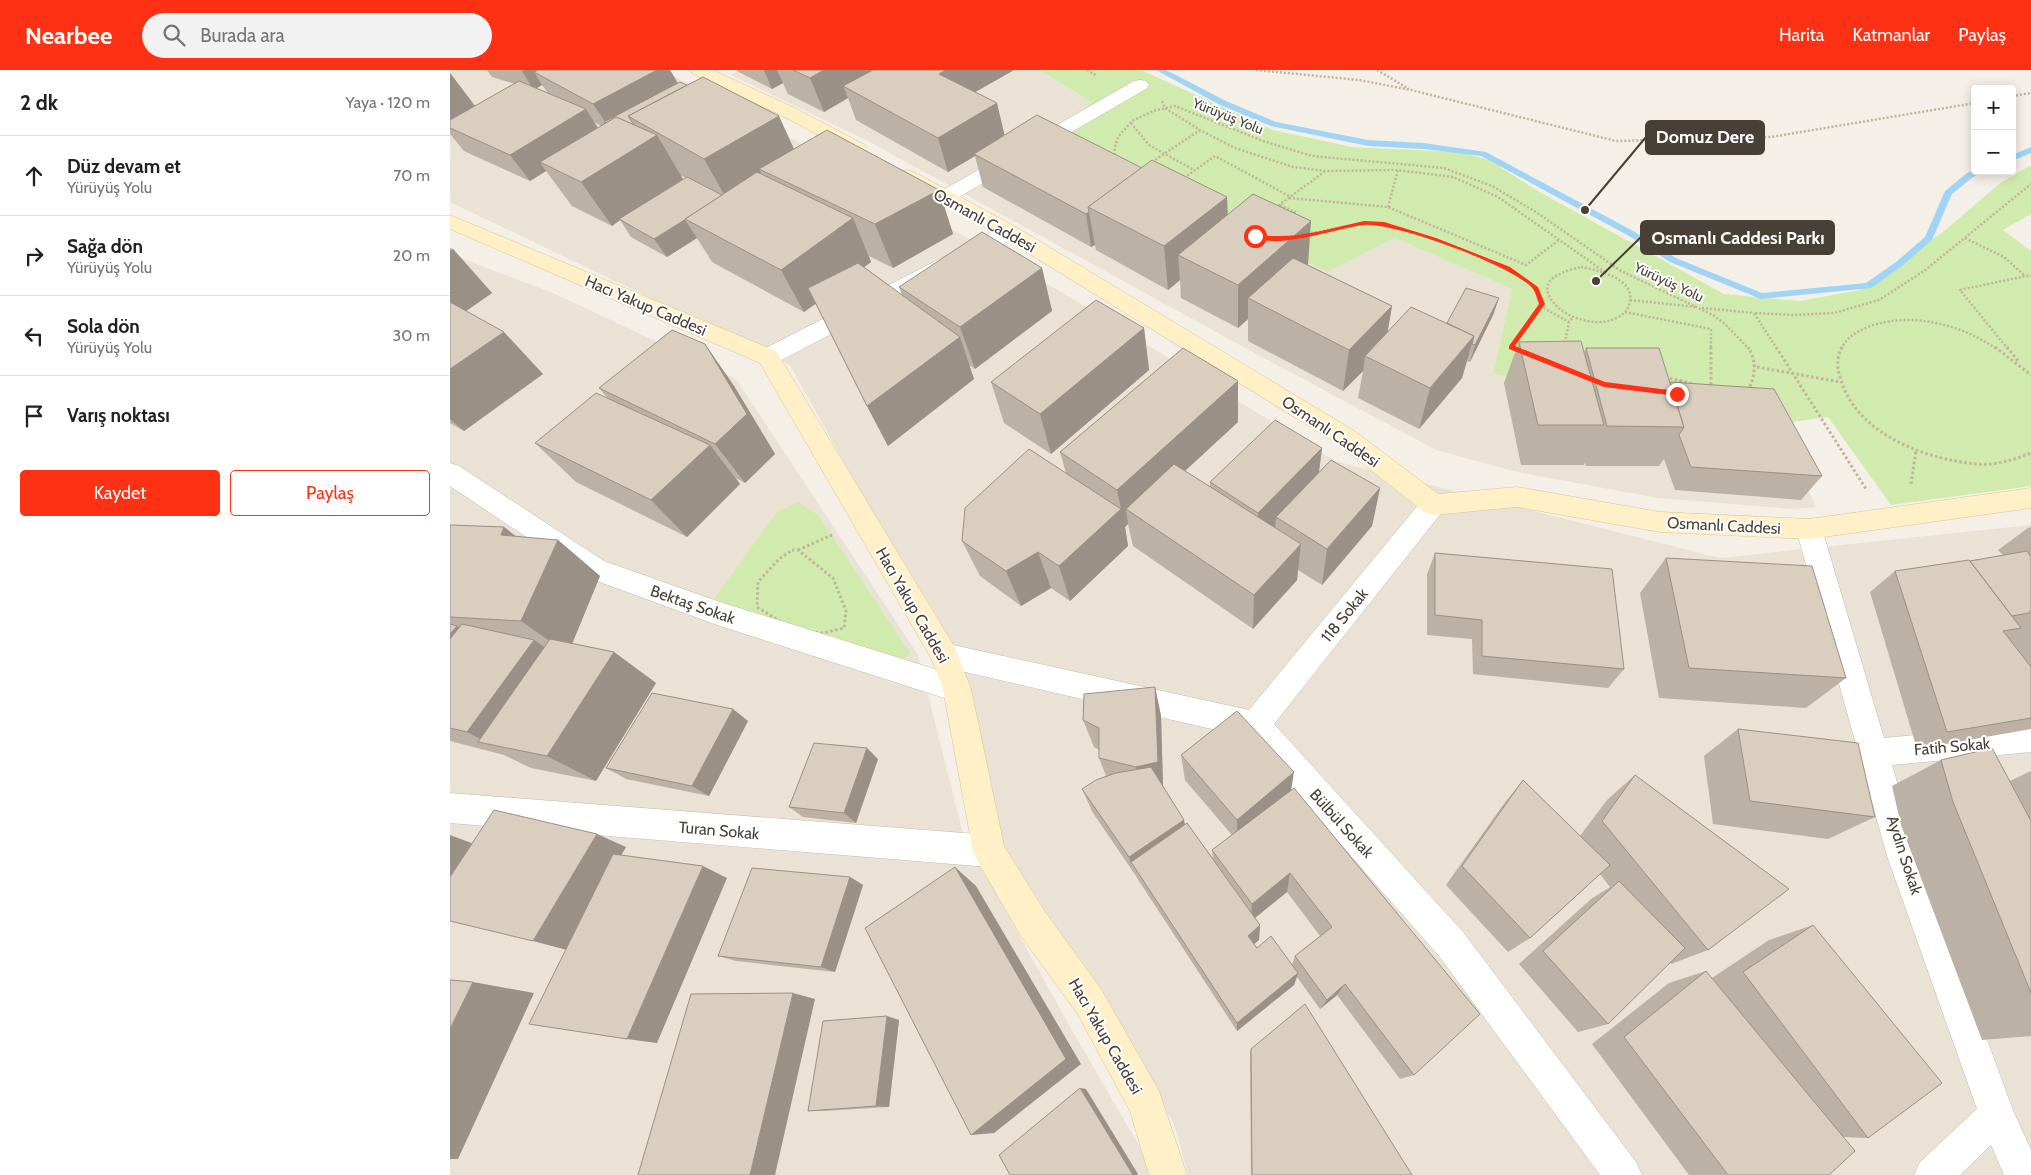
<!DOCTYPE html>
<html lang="tr">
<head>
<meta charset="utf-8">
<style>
	:root { --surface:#fff; --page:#f2f2f2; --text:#202124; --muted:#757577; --line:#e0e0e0; --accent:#ff3114 }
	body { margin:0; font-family:Cabin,sans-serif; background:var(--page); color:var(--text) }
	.controls { position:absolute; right:15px; top:15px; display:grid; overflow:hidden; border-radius:5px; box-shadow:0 2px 12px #0003 }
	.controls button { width:45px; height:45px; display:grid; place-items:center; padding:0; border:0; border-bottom:1px solid var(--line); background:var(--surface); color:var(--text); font:25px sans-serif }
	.stop { position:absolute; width:15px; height:15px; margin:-11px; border:4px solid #ff3114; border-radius:50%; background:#fff }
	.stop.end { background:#ff3114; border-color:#fff; box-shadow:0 1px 5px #0008 }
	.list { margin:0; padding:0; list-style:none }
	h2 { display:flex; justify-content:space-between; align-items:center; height:65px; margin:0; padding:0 20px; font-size:21px }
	h2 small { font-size:16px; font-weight:400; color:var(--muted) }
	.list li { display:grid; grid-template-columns:32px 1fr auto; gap:15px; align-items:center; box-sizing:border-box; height:80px; padding:0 20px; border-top:1px solid var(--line) }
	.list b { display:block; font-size:19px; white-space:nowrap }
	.list p { margin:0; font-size:16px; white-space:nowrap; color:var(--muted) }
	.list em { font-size:16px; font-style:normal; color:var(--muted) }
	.actions { display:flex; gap:10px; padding:15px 20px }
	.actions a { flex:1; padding:11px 0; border:1px solid var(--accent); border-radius:5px; text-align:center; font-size:18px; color:var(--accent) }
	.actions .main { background:var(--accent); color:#fff }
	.icon { flex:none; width:28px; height:28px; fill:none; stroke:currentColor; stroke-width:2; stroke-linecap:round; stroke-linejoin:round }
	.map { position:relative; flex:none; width:1581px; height:1105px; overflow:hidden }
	header { display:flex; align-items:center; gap:30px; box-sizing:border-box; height:70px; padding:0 25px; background:var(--accent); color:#fff }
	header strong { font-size:24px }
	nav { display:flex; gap:28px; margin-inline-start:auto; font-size:18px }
	.search { width:350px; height:45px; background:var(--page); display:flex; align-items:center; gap:12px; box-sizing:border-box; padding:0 18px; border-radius:28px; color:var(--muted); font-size:19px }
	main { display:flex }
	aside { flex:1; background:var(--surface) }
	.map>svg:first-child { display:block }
</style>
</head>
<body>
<header>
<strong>Nearbee</strong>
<div class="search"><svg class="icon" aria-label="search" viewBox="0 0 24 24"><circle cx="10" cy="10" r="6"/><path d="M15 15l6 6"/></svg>Burada ara</div>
<nav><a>Harita</a><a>Katmanlar</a><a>Paylaş</a></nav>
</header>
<main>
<aside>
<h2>2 dk<small>Yaya · 120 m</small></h2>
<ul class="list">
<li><svg class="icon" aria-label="ahead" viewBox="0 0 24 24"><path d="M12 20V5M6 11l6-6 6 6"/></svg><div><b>Düz devam et</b><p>Yürüyüş Yolu</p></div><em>70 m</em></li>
<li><svg class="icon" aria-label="right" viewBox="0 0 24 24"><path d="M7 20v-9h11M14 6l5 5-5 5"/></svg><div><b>Sağa dön</b><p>Yürüyüş Yolu</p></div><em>20 m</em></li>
<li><svg class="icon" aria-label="left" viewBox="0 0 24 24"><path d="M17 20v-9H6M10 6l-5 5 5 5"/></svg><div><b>Sola dön</b><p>Yürüyüş Yolu</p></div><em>30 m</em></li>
<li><svg class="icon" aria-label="arrive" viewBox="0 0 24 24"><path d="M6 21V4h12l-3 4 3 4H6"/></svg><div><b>Varış noktası</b></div></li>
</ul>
<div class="actions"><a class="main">Kaydet</a><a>Paylaş</a></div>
</aside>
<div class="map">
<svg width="1581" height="1105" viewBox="0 0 1581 1105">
	<rect width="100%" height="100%" fill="#f4f0e7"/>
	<g fill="#e9e2d5">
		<polygon points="0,0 212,0 378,88 635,236 885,391 1270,488 1581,455 1581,1105 738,1105 724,1054 551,781 513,607 340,295 0,132"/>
		<polygon points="290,0 590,0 641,32 596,73 878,202 945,168 1062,219 1043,304 1309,315 1366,437 1344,439 1208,428 1067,402 986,380 810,286 416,70 281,5"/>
		<polygon points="0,184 103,223 286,309 468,585 513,764 619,955 706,1105 0,1105"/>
	</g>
	<g fill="#d1ebae">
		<polygon points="590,0 691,0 823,60 902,77 1010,82 1039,90 1086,120 1274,224 1350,231 1410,220 1493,162 1549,114 1581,95 1581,144 1553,160 1581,181 1581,416 1441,435 1378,347 1327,354 1309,315 1298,335 1043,304 1062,219 945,168 878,202 595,74 641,32"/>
		<polygon points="348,432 368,445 460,583 452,590 265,532 266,526 327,442"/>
	</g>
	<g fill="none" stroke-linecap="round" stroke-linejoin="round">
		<g fill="#a1d4f4" fill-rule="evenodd">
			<polygon points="706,0 716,0 776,31 826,52 918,70 974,73 1036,82 1185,162 1226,188 1312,223 1416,213 1446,192 1475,167 1495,121 1517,103 1525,100 1534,101 1523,107 1502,124 1482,170 1452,196 1421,218 1311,229 1220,192 1179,166 1031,86 974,79 918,76 821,56 770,35"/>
			<polygon points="1581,77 1581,83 1562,91 1562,85"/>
		</g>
		<defs>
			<g id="street">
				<polygon points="690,10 696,11 699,15 696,19 502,131 495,133 488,131 485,127 488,123 684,11"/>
				<polygon points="559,156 566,157 569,162 566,167 326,293 318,295 310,293 307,287 310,281 552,157"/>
				<polygon points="0,393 9,396 154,491 270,532 507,606 517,610 521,619 517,628 507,632 270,556 136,507 0,416"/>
				<polygon points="983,425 992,428 996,435 992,442 824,654 1013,862 1186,1092 1192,1105 1150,1105 989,886 796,667 494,597 484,594 480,585 484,576 494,573 799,640 974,428"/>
				<polygon points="1359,449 1368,452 1372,459 1434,668 1581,654 1581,682 1442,695 1469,786 1563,1040 1581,1080 1581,1105 1554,1105 1541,1075 1510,1105 1464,1105 1470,1092 1527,1039 1437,786 1346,459 1350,452"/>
				<polygon points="0,723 539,765 550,770 555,781 550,792 539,797 0,753"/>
			</g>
			<g id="secondary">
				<polygon points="240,0 263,0 345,38 415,75 417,79 415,83 408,85 401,83 333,46 243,4"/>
				<polygon points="457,100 464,102 566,157 906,362 988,424 1067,417 1210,442 1359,449 1581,418 1581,438 1359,469 1210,462 1067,437 983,445 974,442 888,374 552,167 450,110 447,106 450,102"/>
				<polygon points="0,145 326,281 504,576 521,619 554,776 595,842 651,919 709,1021 737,1105 699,1105 680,1041 627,943 571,866 528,792 523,781 493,619 482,590 310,293 0,159"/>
			</g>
		</defs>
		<use href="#street" stroke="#c3bbac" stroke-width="1"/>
		<use href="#secondary" stroke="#d7c495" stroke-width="1"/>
		<g stroke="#c3b39a" stroke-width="2.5" stroke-dasharray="2 2" stroke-linecap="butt">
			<polyline points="637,0 647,6"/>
			<polyline points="806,0 909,10 961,20 1166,71 1321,67 1525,33"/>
			<polyline points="927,0 959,19"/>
			<polyline points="1562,26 1581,23"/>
			<polyline points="712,31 715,38 750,60 785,78 843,97 875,101 948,100 1003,107 1048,127 1155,202"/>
			<polyline points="681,53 699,75 744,100"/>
			<polyline points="702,92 750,60"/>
			<polyline points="734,108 765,86 841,127"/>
			<polyline points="839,128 938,137 1076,195 1109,170"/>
			<polyline points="830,135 845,142 840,146"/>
			<polyline points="938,137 948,100"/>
			<polyline points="825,138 874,102"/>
			<polyline points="1515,168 1554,187 1575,206"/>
			<path d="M1131,197C1147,200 1184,208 1180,231C1179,237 1177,241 1173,244C1153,260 1117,250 1103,232C1085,209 1114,201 1131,197Z"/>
			<polyline points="1180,230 1246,237"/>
			<polyline points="1090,236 1119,252"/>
			<polyline points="1252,238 1304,243"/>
			<polyline points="1175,242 1261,259 1261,279"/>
			<polyline points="1115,273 1119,252 1123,247"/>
			<polyline points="1065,279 1061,277 1092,234 1086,219 1077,211 1061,201 1014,180 966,163 933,154 914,153 846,166 819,168 805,166 664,90 665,77 668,67 682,51 703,41 725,36 813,71 862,86 994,98 1042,116 1086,142 1171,201 1263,245 1276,255 1299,279"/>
			<polyline points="1327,279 1304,243 1343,245 1384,243 1429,230 1474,201 1581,114"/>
			<path d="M1391,279C1397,267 1406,262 1418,257C1460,241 1510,254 1547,279"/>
			<polyline points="1558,279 1510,220 1581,205"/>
		</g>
		<g stroke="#c3b39a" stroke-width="3" stroke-dasharray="2.5 2.5" stroke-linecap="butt">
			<path d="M1062,277L1154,315L1292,331C1303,315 1310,295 1298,277"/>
			<polyline points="1261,277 1261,318"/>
			<polyline points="1326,277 1416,419"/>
			<path d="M1392,277C1386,289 1387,298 1391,310C1407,364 1475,389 1526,394C1545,396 1563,390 1581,383"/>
			<polyline points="1545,277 1581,305"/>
			<polyline points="1557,277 1568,291"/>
			<polyline points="1307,297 1390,312"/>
			<polyline points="1215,307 1248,315"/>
			<polyline points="1461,414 1466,380"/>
			<polygon points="342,480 348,480 383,508 396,541 394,558 373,563 344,560 307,537 308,512 329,489"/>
			<polyline points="348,480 384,464"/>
		</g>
		<use href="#street" fill="#fff" fill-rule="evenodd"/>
		<use href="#secondary" fill="#fff0c7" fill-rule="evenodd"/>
	</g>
	<g fill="#bbb1a4" fill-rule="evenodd">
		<path d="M37,0H220L228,13L344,79L489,120L503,164L443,198L419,186L421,192L414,197L452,225L449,217L592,198L602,241L525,299L519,295L524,309L438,376L417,336L366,234L354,242L262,192L247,168L217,187L181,167L170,150L162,156L122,136L96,101L80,111L14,81L0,64V3L25,36L65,14L42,7ZM92,15L98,23L86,18ZM144,52L151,56L148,58ZM230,105L236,108L211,123L233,109Z"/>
		<polygon points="287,0 564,0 525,22 554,65 692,98 777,127 778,145 858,195 942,236 937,262 997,253 1049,228 1043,245 1020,292 1017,291 1012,308 969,359 908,328 913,301 893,321 798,271 798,249 788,258 731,228 730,210 718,220 646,180 645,175 641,177 533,117 525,86 498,102 406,50 398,28 374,42 338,24 333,13 322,19 287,1"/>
		<polygon points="0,178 3,179 42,223 16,241 93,304 14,361 0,353"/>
		<polygon points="694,258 699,300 601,384 554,353 541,312"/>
		<polygon points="1069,272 1134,282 1136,278 1220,312 1372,406 1351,430 1225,420 1214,389 1209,396 1136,396 1135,392 1134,395 1071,395 1054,313"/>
		<polygon points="255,274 284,316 325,384 295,413 286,408 290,414 237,467 126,412 85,373 158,329 149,318"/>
		<polygon points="788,311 788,352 735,401 760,417 760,412 872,378 869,403 930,418 922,456 872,515 848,500 847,510 803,559 683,476 678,454 675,457 678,476 620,531 601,518 571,536 530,506 512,471 616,403 610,382"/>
		<polygon points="0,455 54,457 67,467 108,470 150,506 122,573 164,582 206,613 146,711 81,698 54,685 0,671"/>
		<polygon points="1581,457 1581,659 1467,679 1420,522 1445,501 1520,491 1553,485 1548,480 1578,458"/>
		<polygon points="985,483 1174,599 1158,618 1023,604 1022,569 977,565 977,504"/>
		<polygon points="1216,488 1396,608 1356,638 1209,628 1190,523"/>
		<path d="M705,617L711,646L713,716L735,754L763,788L762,780L782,765L735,710L731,685L841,721L964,1005L950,1009L887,925L870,939L847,907L844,915L787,961L689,811L686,806L643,743L632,719L656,706L649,688V680L644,677L633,650ZM837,822L870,866L845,886L842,895L807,878L804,874L809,870L810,855L805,848Z"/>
		<polygon points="298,651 259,726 176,709 156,698"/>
		<polygon points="1288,659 1425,747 1378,769 1263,754 1254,686"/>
		<polygon points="428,689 406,753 353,747 339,737"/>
		<polygon points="1491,690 1560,711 1581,701 1581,966 1532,970 1451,755 1442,716"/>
		<polygon points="1185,705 1258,880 1221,894 1220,892 1158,954 1128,962 1069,894 1141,829 1160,817 1150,804 1080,868 1058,882 996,815 1053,735 1073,710 1130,766 1157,730"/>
		<polygon points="400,807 413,815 385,902 286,891 268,886"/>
		<polygon points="1363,855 1418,1068 1393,1067 1379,1105 1239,1105 1142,974 1219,913 1256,901 1262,908 1319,870"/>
		<polygon points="449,950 439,1037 374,1041 358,1041"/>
		<polygon points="801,979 962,1105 801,1105 800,984"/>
	</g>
	<g fill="#999086">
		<polygon points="74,0 115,0 84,2 92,15 84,20 72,1"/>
		<polygon points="207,0 220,0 232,21 156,53 143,34"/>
		<polygon points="314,0 327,0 333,13 322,19"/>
		<polygon points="374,0 445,0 393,16 398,28 374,42 360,8"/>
		<polygon points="496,0 564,0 499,37 489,4"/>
		<polygon points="0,3 28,40 0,58"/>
		<polygon points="547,33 555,67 524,84 525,86 498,102 488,68"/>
		<polygon points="136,39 153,66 90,92 96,101 80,111 60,85"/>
		<polygon points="329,46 349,90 309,99 315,111 279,133 254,89"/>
		<polygon points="207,65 233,109 170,150 169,149 170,150 162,156 131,112"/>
		<polygon points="489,120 503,164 443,198 425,154"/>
		<polygon points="777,127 778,170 728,185 730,210 718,220 714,176"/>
		<polygon points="639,142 645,175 641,177 636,144"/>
		<polygon points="403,148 421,192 354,242 331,200"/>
		<polygon points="235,150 247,168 217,187 204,169"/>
		<polygon points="861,151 858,195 798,228 798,249 788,258 788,215"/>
		<polygon points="3,179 42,223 0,252 0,181"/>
		<polygon points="592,198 602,241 525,299 510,257"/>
		<polygon points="1049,228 1043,245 1020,292 1025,275"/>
		<polygon points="942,236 935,278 915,286 913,301 893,321 899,280"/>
		<polygon points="694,258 699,300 601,384 590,344"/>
		<polygon points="54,262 93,304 14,361 0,349 0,299"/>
		<polygon points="1024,266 1012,308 969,359 980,318"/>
		<polygon points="510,267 524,309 438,376 417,336"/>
		<polygon points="255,274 284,316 325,384 295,413 265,374"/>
		<polygon points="788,311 788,352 686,446 676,439 678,454 675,457 678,476 620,531 609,496 671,439 667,420"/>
		<polygon points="260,375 290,414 237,467 201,430"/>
		<polygon points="872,378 867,416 826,447 825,460 807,480 808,443"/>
		<polygon points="930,418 922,456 872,515 877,479"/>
		<polygon points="54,457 98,492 108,470 150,506 118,584 71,551 51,465"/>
		<polygon points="851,474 847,510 803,559 804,525"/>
		<polygon points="588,482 601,518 571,536 556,501"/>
		<polygon points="7,556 58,588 0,658 0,564"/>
		<polygon points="84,570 131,602 42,675 17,662"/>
		<polygon points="164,582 206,613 146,711 97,686"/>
		<polygon points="705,617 711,646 713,718 693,722 686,697"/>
		<polygon points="283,639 298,651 259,726 242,716"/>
		<polygon points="417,678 428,689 406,753 394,743"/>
		<polygon points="844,702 840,727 787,771 787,750"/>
		<polygon points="734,750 738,772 681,793 679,787"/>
		<polygon points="147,764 176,777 117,880 83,871"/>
		<polygon points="0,765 35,778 0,837"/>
		<polygon points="253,796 277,808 207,973 177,969"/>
		<polygon points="505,797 526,816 631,994 544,1063 521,1065"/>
		<polygon points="840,803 837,822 801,851 802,834"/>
		<polygon points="400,807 413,815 385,902 371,897"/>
		<polygon points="810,855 809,870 797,880 798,866"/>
		<polygon points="848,903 844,915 787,961 787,953"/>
		<polygon points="23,912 84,923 8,1089 0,1089 0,959"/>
		<polygon points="895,914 887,925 870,939 877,930"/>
		<polygon points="343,923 365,929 325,1105 300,1105"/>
		<polygon points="437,946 449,950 439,1037 426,1036"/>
		<polygon points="630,1018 636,1019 688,1104 687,1105 683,1105"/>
	</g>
	<g fill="#dacebf" stroke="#999086">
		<polygon points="88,0 207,0 143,34 84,2"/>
		<polygon points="343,0 374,0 360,8"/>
		<polygon points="423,0 496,0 489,4 547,33 488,68 393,16"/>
		<polygon points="253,7 329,46 254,89 178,46"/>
		<polygon points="69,11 136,39 60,85 0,58 0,50"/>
		<polygon points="230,12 237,15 178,46 184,55 166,47 156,53 154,52"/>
		<polygon points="587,45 692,98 638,137 639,142 636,144 524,84"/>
		<polygon points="166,47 207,65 131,112 90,92"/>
		<polygon points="377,60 489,120 425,154 309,99"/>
		<polygon points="702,90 777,127 714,176 638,137"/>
		<polygon points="307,102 403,148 331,200 235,149"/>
		<polygon points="237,107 272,125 235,149 236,149 204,169 169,149"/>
		<polygon points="803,124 861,151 788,215 728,185"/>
		<polygon points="532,162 592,198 510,257 449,217"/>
		<polygon points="843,188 942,236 899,280 798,228"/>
		<polygon points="408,193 510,267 417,336 358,218"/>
		<polygon points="1016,218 1049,228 1025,275 1022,274 1024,266 997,253"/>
		<polygon points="646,230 694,258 590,344 541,312"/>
		<polygon points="0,232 54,262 0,299"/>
		<polygon points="961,237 1024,266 980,318 915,286"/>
		<polygon points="222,260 255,274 297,344 265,374 149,318"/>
		<polygon points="1131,271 1154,355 1088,355 1069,272"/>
		<polygon points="733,278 788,311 667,420 610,382"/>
		<polygon points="1136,278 1209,278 1234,357 1157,356"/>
		<polygon points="1220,312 1324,319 1372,406 1241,397 1229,365 1234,357"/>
		<polygon points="146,323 260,375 201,430 85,373"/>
		<polygon points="825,350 872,378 808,443 760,412"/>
		<polygon points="579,379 671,439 609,496 588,482 556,501 512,471 515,438"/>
		<polygon points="881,390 930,418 877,479 826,447"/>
		<polygon points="724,394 851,474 804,525 676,439"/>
		<polygon points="0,455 54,457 51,465 108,470 71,551 0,547"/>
		<polygon points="1577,481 1581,487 1581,541 1578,543 1562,546 1520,491"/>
		<polygon points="985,483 1162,499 1174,599 1032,586 1032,550 985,545"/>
		<polygon points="1216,488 1362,496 1396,608 1239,598"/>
		<polygon points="1519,490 1571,558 1553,561 1581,597 1581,648 1497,662 1445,501"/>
		<polygon points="0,554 7,556 0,564"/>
		<polygon points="12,554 84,570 17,662 0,658 0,569"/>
		<polygon points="100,569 164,582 97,686 28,672"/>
		<polygon points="705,617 708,692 686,697 649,688 649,658 633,650 634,624"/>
		<polygon points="202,623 283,639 242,716 156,698"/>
		<polygon points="787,641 844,702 787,750 731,685"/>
		<polygon points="1288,659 1408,673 1425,747 1300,731"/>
		<polygon points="364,673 417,678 394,743 339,737"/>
		<polygon points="1542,678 1581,751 1581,923 1503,732 1491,690"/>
		<polygon points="701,697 734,750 679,787 632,719 646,710 666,703"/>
		<polygon points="1185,705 1339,819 1258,880 1152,751"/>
		<polygon points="1073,710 1160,795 1080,868 1012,796"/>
		<polygon points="844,718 1030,944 964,1005 895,914 877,930 845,886 882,857 840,803 802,834 762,780"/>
		<polygon points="44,740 147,764 83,871 0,851 0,807"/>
		<polygon points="737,753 810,855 798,866 807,878 821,866 848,903 787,953 681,792"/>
		<polygon points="163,784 253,796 177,969 79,954"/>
		<polygon points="505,797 616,989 521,1065 415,858"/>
		<polygon points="302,798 400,807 371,897 268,886"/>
		<polygon points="1169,811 1235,878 1158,954 1093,881"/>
		<polygon points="1363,855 1492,1013 1418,1068 1293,902"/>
		<polygon points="1256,901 1405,1081 1379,1105 1278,1105 1174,967"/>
		<polygon points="0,910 23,912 0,959"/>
		<polygon points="343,923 300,1105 188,1105 241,924"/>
		<polygon points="855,934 962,1105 802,1105 801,979"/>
		<polygon points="437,946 426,1036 358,1041 373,951"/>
		<polygon points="630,1018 683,1105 560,1105 549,1085"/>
	</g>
	<path fill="#ff3114" d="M914,151L934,152L986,168L1060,197L1088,217L1095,234L1065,276L1155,312L1227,321L1230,324L1227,326L1154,317L1059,279V276L1089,234C1087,229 1086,223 1083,219C1065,196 943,152 914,155C887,158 825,181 802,166L805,164C841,171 878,159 914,151Z"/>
	<g text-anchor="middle" stroke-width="4" stroke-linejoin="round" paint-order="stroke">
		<g font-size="14" fill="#484036" stroke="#fff">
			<text transform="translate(778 46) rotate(22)" y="5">Yürüyüş Yolu</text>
			<text transform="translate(1219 212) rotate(25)" y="5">Yürüyüş Yolu</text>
		</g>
		<g font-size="16" fill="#484036" stroke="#fff">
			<text transform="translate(535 150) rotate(29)" y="6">Osmanlı Caddesi</text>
			<text transform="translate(196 235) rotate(23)" y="6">Hacı Yakup Caddesi</text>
			<text transform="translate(881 361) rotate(34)" y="6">Osmanlı Caddesi</text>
			<text transform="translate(1274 455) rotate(3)" y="6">Osmanlı Caddesi</text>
			<text transform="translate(243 534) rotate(19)" y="6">Bektaş Sokak</text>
			<text transform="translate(463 535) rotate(60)" y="6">Hacı Yakup Caddesi</text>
			<text transform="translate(894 545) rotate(-51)" y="6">118 Sokak</text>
			<text transform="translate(1502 676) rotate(-5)" y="6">Fatih Sokak</text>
			<text transform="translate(892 753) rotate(48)" y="6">Bülbül Sokak</text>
			<text transform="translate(269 760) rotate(5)" y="6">Turan Sokak</text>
			<text transform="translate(1455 785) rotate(72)" y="6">Aydın Sokak</text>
			<text transform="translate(656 966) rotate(60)" y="6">Hacı Yakup Caddesi</text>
		</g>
	</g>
	<path fill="none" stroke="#484036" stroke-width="2" d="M1135 140L1196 67M1146 211L1191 167"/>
	<g fill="#484036" stroke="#fff" stroke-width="2">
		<circle cx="1135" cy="140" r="5"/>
		<circle cx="1146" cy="211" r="5"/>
	</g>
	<g fill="#484036" stroke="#484036" stroke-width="2">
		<rect x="1196" y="51" width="118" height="33" rx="5"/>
		<rect x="1191" y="151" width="193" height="33" rx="5"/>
	</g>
	<g font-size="18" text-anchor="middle" font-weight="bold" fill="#fff">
		<text x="1255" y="73">Domuz Dere</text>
		<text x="1288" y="174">Osmanlı Caddesi Parkı</text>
	</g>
</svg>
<div class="controls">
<button>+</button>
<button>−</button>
</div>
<div class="stop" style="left:805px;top:166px"></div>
<div class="stop end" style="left:1227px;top:324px"></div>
</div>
</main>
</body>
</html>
